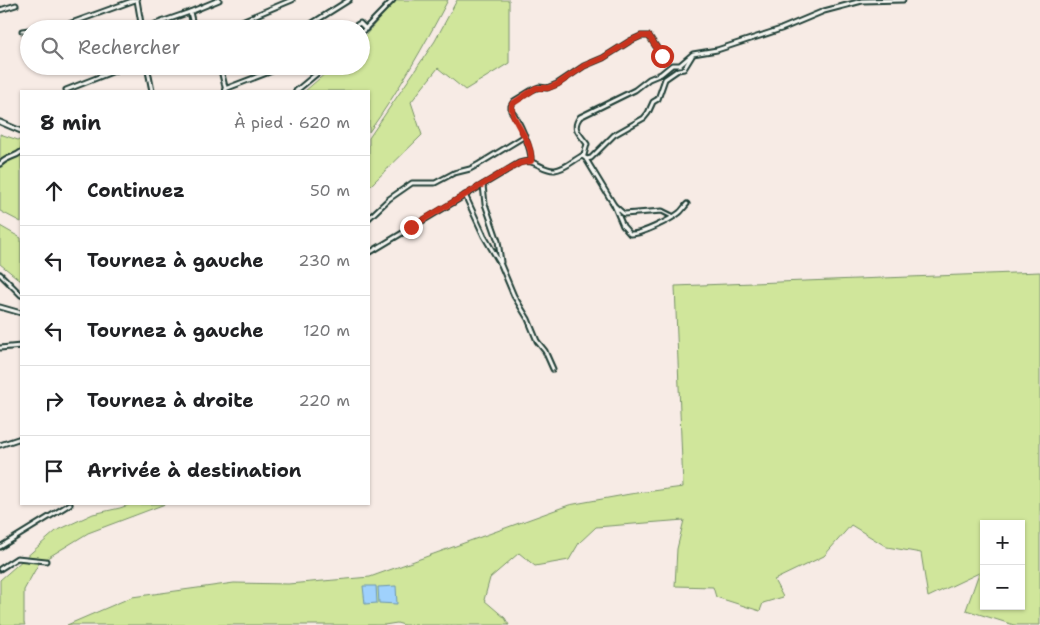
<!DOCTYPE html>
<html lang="fr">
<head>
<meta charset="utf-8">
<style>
	:root { --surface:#fff; --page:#f2f2f2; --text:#202124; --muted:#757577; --line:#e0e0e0 }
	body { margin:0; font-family:"Shantell Sans",sans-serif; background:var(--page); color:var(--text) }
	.controls { position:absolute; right:15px; bottom:15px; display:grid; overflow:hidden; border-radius:0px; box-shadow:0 1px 4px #0004 }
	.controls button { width:45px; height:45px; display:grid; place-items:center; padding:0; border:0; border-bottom:1px solid var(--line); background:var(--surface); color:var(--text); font:25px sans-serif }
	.stop { position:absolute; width:15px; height:15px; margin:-11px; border:4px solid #c8321e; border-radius:50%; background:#fff }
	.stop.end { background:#c8321e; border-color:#fff; box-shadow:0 1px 5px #0008 }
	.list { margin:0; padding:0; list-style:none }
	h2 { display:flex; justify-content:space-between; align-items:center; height:65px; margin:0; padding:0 20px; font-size:21px }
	h2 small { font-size:16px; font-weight:400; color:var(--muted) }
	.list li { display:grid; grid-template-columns:32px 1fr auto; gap:15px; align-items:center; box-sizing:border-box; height:70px; padding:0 20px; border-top:1px solid var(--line) }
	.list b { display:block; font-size:19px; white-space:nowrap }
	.list em { font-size:16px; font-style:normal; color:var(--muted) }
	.icon { flex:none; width:28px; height:28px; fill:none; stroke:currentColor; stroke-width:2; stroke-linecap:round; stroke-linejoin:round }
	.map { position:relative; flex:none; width:1040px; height:625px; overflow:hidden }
	.search { position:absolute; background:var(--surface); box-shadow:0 1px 4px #0004; left:20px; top:20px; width:350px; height:55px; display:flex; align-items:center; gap:12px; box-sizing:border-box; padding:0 18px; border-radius:28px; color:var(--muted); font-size:19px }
	.panel { position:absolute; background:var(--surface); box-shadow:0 1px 4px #0004; left:20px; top:90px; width:350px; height:415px; border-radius:0px }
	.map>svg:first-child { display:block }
</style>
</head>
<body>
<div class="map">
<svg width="1040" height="625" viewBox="0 0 1040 625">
	<rect width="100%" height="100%" fill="#f7ebe5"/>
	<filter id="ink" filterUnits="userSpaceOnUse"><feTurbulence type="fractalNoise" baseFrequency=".02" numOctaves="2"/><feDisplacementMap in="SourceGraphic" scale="10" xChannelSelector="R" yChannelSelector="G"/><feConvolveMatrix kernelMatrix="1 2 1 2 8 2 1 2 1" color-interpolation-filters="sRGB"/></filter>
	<g filter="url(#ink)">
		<g fill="#d0e69b" stroke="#789268" fill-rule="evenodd">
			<path d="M394,0H448C424,46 399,90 369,132V91H305L334,66H361V41Z"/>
			<polygon points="457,0 509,0 509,63 465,90 438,68 411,102 422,135 369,187 369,138 435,41"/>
			<polygon points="0,134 21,141 21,222 0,211"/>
			<polygon points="0,226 21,238 21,281 0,264"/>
			<path d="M1040,272V625H1014L966,610L979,573L928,597L921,553L887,547L851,525L824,556L774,580L783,597L763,603L760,611L716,597L713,587L675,586L677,549L684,520L596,527L579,543L569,560L535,566L519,553L490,578L484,600L505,618L509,625H404L397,623L384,625H67L132,597L234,583L288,584L370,577L569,505L630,494L683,487L675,286ZM984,524H1021V606H984Z"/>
			<polygon points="131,504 165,504 88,533 39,563 24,590 24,623 25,625 0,625 0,580 56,531 93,514 120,508"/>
		</g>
		<g fill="#9fd1fc" stroke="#6c96ac">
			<polygon points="363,586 376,586 377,603 365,604"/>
			<polygon points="396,586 397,604 379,603 378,587"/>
		</g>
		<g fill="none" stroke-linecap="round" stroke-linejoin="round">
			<defs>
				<g id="street">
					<polyline points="137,0 142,29"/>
					<polyline points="0,10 16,5"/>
					<polyline points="190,12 194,29"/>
					<polyline points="34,29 36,29"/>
					<polyline points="55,29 135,0"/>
					<polyline points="141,29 190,12 219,0"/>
					<polyline points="223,29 292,0"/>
					<polyline points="303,29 349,0"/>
					<polyline points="350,29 360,23 366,29"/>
					<polyline points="22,31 29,30"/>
					<polyline points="361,33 393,0"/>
					<polyline points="147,66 152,91"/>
					<polyline points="220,66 226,91"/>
					<polyline points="225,89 285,66"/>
					<polyline points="66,90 127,66"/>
					<polyline points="296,91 326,66"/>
					<polyline points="0,122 21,131"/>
					<polyline points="582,156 587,159 591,158 614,135 644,118 648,113 653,102 658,99 665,79 678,70 684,69 692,56"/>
					<path d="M586,159L614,205L623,226L630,234C640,235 670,220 679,213C682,211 684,207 687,204"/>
					<path d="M531,161C532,150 519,119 511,111V106L514,101L532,90L539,87L547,88L557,84L584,66L603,58L630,41L641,36H649L663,57L670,55"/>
					<path d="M0,164C8,156 14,158 21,152"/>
					<polyline points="483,185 485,204 498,241 501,262"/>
					<polyline points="465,195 484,236 501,265 514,296 528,319 537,341 545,351 553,369"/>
					<polyline points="615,206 624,214 662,211 672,216"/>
					<polyline points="369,218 389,199 412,183 435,183 454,173 470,169 479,164 525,136"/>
					<path d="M369,253L519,163C535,157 541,171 555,170C566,169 574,159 584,155L587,144C580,134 571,129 580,117L635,90L649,79L661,74L672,65H680L693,54L717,50L781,29L824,11L862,1L903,0"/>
					<polyline points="0,274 21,295"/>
					<polyline points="0,307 21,313"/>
					<polyline points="0,348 21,346"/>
					<polyline points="0,445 21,438"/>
					<polyline points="0,547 70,504"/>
					<polyline points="0,569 17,558 46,561"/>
				</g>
			</defs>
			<use href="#street" stroke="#1f3d34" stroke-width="7"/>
			<use href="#street" stroke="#f6f6f2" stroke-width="3"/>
		</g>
	</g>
	<g fill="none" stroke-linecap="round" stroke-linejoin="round" filter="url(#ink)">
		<path stroke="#c8321e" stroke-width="6" d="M411,227L507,170L520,163L531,161C534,140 508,119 512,104L536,88H548L558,84L584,66L603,58L630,41L641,36H649L662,56"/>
	</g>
</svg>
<div class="controls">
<button>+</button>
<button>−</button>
</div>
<div class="stop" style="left:662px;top:56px"></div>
<div class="stop end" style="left:411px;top:227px"></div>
<div class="search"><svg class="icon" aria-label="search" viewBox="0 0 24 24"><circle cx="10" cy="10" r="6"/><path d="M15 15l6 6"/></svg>Rechercher</div>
<section class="panel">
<h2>8 min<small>À pied · 620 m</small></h2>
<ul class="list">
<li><svg class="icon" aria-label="ahead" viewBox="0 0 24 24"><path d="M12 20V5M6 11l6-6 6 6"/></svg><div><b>Continuez</b></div><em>50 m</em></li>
<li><svg class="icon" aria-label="left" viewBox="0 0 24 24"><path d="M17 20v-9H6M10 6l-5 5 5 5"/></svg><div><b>Tournez à gauche</b></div><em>230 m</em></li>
<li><svg class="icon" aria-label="left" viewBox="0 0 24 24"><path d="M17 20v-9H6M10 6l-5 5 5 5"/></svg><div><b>Tournez à gauche</b></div><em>120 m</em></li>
<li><svg class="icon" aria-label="right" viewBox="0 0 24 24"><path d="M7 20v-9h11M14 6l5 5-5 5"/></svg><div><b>Tournez à droite</b></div><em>220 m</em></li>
<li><svg class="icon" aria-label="arrive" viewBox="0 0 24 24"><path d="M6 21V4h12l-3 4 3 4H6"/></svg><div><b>Arrivée à destination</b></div></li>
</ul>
</section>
</div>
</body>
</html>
